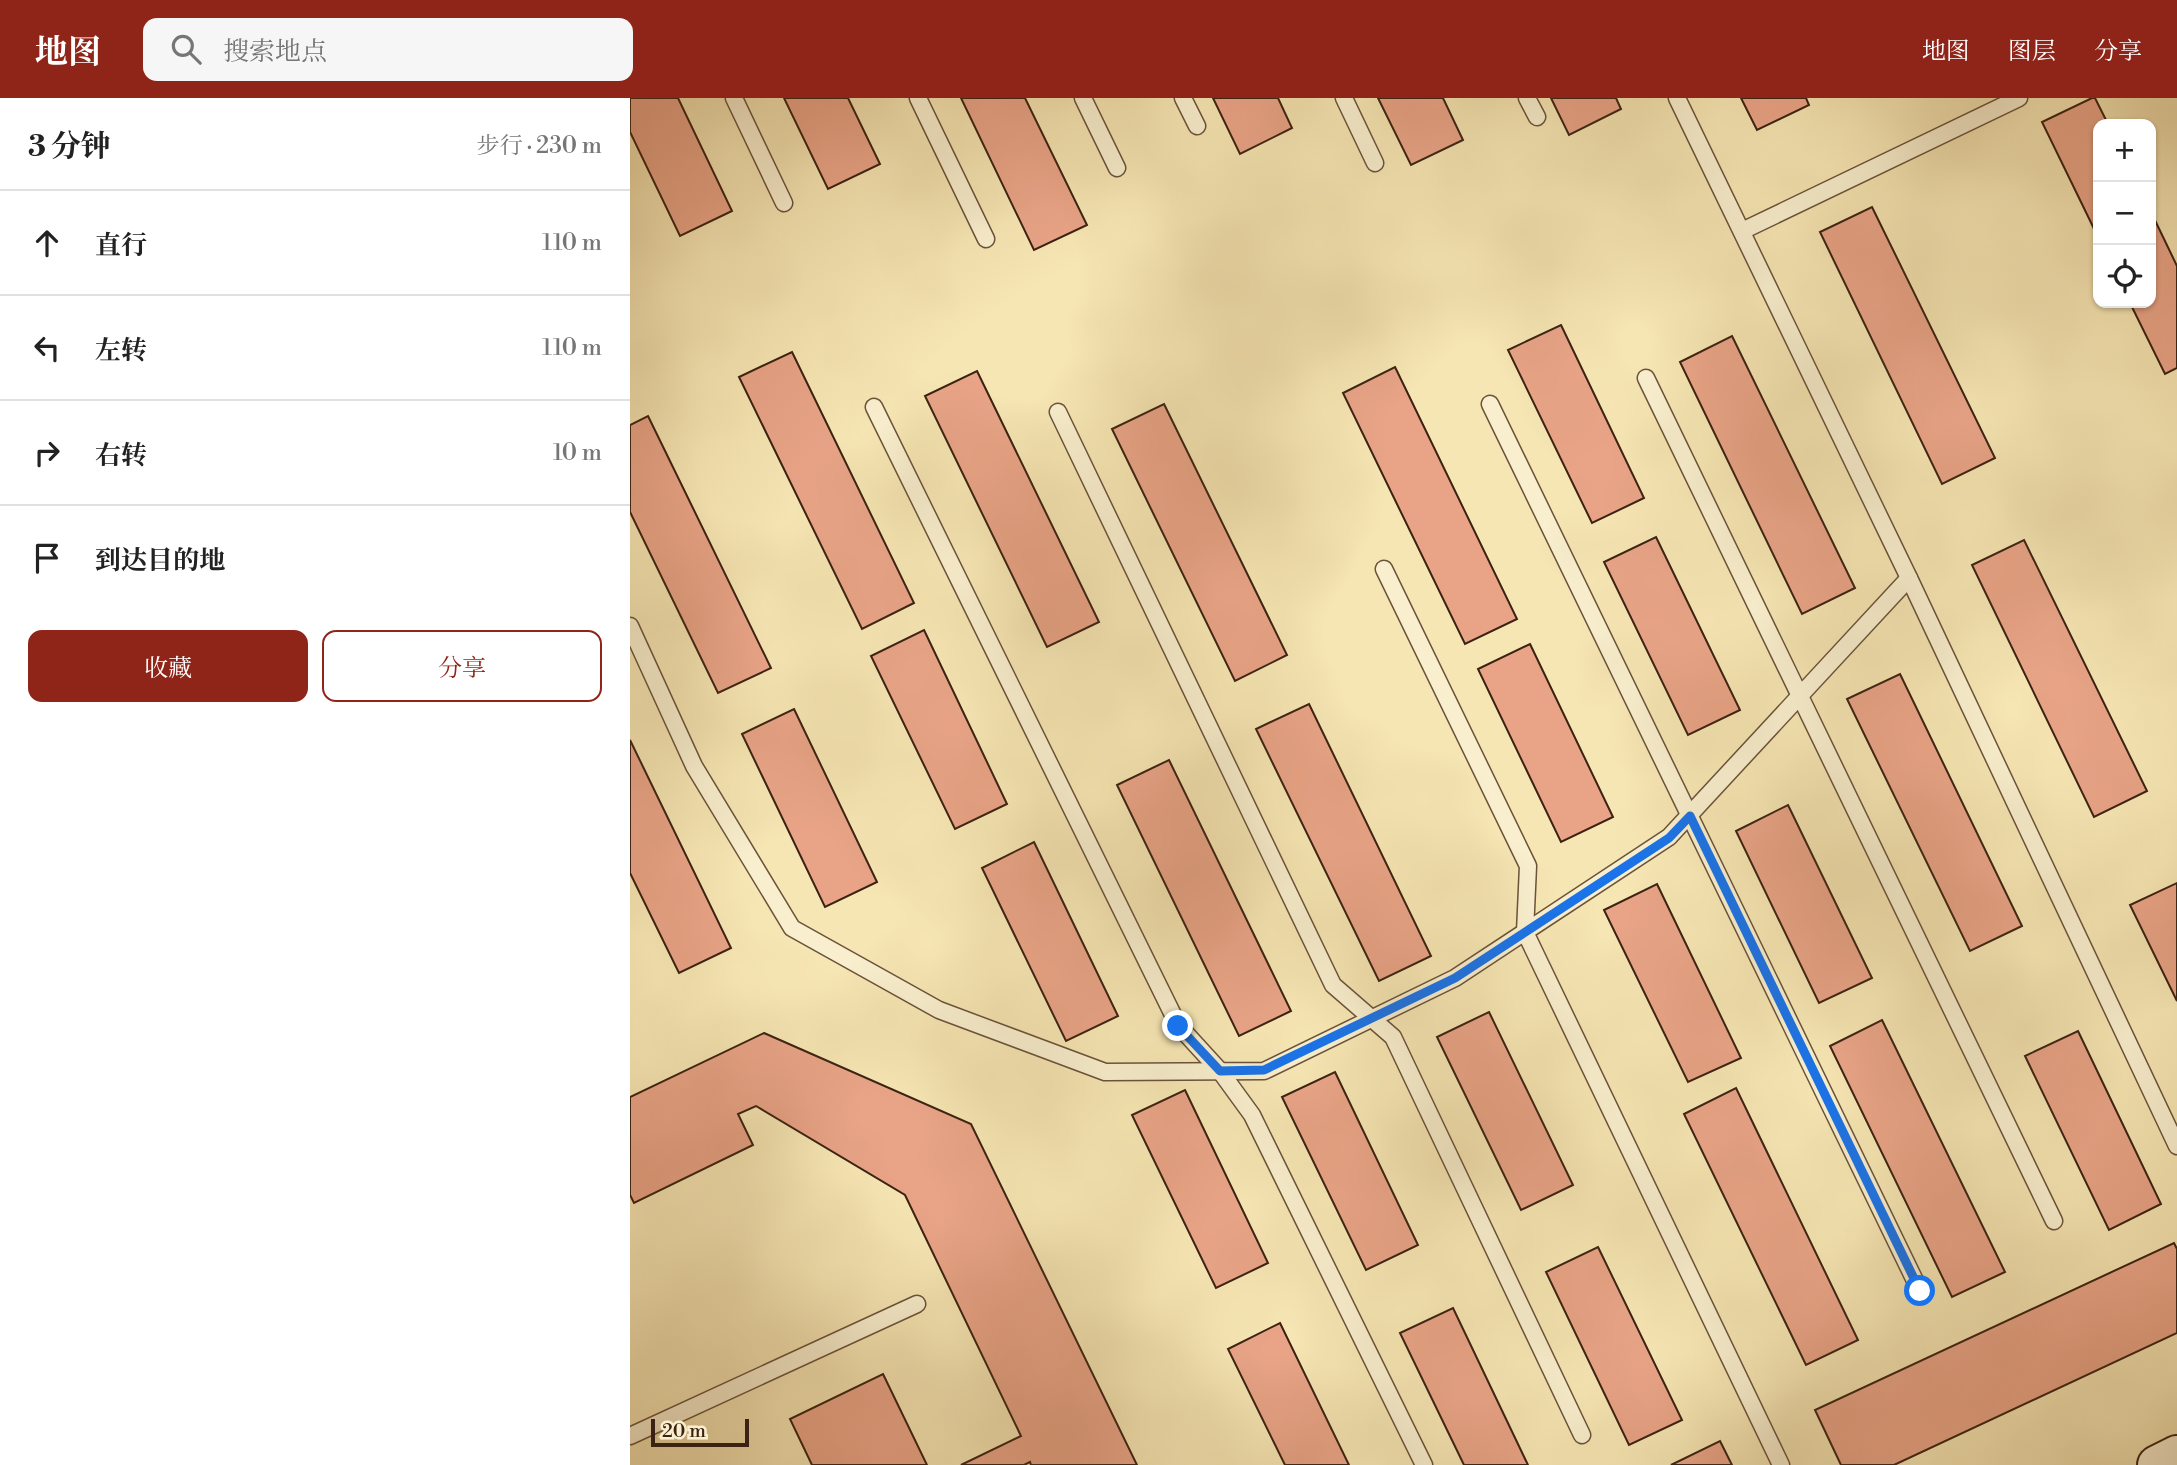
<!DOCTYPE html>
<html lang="zh">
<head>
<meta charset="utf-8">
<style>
	:root { --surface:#fff; --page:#f6f6f6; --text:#222; --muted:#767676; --line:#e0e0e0; --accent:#8f2418 }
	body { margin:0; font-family:"Libre Bodoni","Noto Serif SC",serif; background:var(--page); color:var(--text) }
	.controls { position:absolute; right:21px; top:21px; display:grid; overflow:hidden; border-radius:14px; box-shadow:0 2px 5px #0004 }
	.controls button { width:63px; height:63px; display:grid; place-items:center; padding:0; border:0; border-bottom:2px solid var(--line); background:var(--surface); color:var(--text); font:35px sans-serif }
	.scale { position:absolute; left:21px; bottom:18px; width:98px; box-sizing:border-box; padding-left:7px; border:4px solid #3b2212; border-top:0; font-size:19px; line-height:24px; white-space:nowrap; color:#3b2212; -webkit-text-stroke:5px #f9efce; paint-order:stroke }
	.stop { position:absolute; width:21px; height:21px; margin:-16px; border:5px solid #1a73e8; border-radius:50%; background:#fff }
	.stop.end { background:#1a73e8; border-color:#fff; box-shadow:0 2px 7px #0008 }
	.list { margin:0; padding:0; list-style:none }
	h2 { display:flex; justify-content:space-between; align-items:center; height:91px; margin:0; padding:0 28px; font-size:30px }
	h2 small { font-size:23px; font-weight:400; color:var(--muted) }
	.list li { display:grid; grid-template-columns:46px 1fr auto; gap:21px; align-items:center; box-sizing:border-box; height:105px; padding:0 28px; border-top:2px solid var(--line) }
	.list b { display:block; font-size:26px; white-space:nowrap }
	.list em { font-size:23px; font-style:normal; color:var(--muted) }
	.actions { display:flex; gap:14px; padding:21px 28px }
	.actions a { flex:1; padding:16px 0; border:2px solid var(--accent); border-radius:14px; text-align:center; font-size:24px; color:var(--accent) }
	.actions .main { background:var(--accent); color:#fff }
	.icon { flex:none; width:38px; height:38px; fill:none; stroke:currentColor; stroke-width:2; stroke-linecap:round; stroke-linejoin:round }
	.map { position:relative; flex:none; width:1547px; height:1367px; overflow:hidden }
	header { display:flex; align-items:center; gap:42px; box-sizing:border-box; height:98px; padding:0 35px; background:var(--accent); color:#fff }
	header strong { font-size:33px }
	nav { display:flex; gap:38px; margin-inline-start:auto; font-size:24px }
	.search { width:490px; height:63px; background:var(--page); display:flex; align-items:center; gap:18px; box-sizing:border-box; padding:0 24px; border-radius:14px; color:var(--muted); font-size:26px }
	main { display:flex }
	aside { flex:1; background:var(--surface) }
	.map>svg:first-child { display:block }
</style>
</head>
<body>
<header>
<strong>地图</strong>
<div class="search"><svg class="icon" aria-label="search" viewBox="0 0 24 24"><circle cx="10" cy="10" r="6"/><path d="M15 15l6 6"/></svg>搜索地点</div>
<nav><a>地图</a><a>图层</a><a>分享</a></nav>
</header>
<main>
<aside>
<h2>3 分钟<small>步行 · 230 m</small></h2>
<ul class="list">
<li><svg class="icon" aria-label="ahead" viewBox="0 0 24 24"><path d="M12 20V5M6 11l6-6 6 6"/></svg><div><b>直行</b></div><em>110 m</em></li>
<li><svg class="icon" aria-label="left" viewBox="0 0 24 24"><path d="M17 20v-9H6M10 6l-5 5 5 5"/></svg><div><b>左转</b></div><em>110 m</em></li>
<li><svg class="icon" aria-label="right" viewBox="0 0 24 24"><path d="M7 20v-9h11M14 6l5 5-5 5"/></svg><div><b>右转</b></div><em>10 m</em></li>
<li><svg class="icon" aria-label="arrive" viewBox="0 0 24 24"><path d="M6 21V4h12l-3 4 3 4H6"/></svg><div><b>到达目的地</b></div></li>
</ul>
<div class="actions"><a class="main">收藏</a><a>分享</a></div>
</aside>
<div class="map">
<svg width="1547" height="1367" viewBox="0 0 1547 1367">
	<rect width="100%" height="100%" fill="#f6e6b3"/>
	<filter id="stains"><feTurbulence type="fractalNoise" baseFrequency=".00286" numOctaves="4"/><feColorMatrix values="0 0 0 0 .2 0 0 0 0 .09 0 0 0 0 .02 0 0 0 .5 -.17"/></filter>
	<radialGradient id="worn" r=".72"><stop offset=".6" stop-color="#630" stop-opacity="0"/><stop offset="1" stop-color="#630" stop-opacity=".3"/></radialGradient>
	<g fill="#e9a487" stroke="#3b2212" stroke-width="2">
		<polygon points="0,0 48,0 102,113 50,138 0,34"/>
		<polygon points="154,0 218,0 250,66 198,91"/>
		<polygon points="331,0 395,0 457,127 404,152"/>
		<polygon points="583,0 648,0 662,30 610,56"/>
		<polygon points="748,0 813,0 833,42 781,67"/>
		<polygon points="921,0 986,0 991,11 939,37"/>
		<polygon points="1111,0 1176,0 1179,7 1127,32"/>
		<polygon points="1462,0 1465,0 1478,26 1468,26 1468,139 1412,24"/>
		<polygon points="1242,109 1365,360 1312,386 1190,134"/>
		<polygon points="1521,114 1547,168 1547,270 1535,276 1500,205 1521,205"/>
		<polygon points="931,227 1014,400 962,425 878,252"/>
		<polygon points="1102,238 1225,490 1172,516 1050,264"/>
		<polygon points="162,254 284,505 232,531 109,279"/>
		<polygon points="765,269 887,521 835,546 713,295"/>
		<polygon points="347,273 469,524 417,549 295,298"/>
		<polygon points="534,306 657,557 605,583 482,331"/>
		<polygon points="18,318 141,570 88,595 0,414 0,327"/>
		<polygon points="1026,439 1110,612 1058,637 974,464"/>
		<polygon points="1394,442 1517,693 1464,719 1342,467"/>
		<polygon points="294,532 377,706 325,731 241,558"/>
		<polygon points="900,546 983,719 931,744 848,571"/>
		<polygon points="1270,576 1392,828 1340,853 1217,601"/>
		<polygon points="679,606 801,858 749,883 626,631"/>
		<polygon points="164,611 247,784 195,809 112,636"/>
		<polygon points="0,642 101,850 49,875 0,775"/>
		<polygon points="539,662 661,913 609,938 487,687"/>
		<polygon points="1158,707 1242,880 1189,905 1106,733"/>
		<polygon points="404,744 488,918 436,943 352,770"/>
		<polygon points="1547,785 1547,903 1500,807"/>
		<polygon points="1027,786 1111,960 1058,984 974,812"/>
		<polygon points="859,914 943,1087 891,1112 807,939"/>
		<polygon points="1252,922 1375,1174 1322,1199 1200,948"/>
		<polygon points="1448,933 1531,1106 1479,1132 1395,958"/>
		<polygon points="134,935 341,1026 507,1367 401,1367 400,1364 394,1367 331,1367 391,1338 275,1097 126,1008 108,1016 123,1047 4,1105 0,1097 0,999"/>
		<polygon points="705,974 788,1147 736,1172 652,999"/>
		<polygon points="1106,990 1228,1242 1176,1267 1054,1016"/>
		<polygon points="555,992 638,1165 586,1190 502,1017"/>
		<polygon points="1544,1145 1547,1151 1547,1235 1264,1367 1211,1367 1185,1312"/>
		<polygon points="968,1149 1052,1322 999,1347 916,1174"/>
		<polygon points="823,1210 898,1367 834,1367 770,1235"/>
		<polygon points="650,1225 719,1367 655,1367 598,1251"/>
		<polygon points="253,1276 297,1367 182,1367 160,1321"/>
		<polygon points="1090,1343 1102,1367 1041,1367"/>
	</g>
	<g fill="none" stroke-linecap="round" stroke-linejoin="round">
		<defs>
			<g id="lane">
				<polyline points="104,0 154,105"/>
				<polyline points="288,0 356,141"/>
				<polyline points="453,0 487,70"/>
				<polyline points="553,0 567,28"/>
				<polyline points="714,0 745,65"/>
				<polyline points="897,0 907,19"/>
				<polyline points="1047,0 1279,480 1547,1048"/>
				<polyline points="1112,133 1389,0"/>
				<polyline points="1016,280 1424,1123"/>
				<polyline points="860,306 1290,1193"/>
				<polyline points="244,309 548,927 590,973 622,1017 794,1367"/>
				<polyline points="428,314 703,887 763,939 952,1337"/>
				<polyline points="754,471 898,768 895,834 1151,1367"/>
				<polyline points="0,528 64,668 162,830 309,912 475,974 634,973 825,880 1039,739 1279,480"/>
				<polyline points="0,1338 287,1206"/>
			</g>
			<polyline id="secondary" points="1527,1367 1547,1357"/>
		</defs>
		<use href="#lane" stroke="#6a533a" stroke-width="19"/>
		<use href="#secondary" stroke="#3b2212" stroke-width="42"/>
		<use href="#lane" stroke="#f9efce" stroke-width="16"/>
		<use href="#secondary" stroke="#f9efce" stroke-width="38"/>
	</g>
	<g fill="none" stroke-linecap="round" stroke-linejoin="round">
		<polyline stroke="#1a73e8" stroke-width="9" points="548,928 590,973 634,972 825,880 1039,740 1060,718 1290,1193"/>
	</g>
	<rect width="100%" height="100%" filter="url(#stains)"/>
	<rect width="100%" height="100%" fill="url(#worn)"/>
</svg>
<div class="controls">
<button>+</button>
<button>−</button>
<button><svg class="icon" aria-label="locate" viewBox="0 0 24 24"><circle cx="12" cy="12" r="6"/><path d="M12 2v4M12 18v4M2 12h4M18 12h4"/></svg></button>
</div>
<div class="scale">20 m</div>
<div class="stop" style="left:1290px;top:1193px"></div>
<div class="stop end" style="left:548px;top:928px"></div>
</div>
</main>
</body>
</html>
